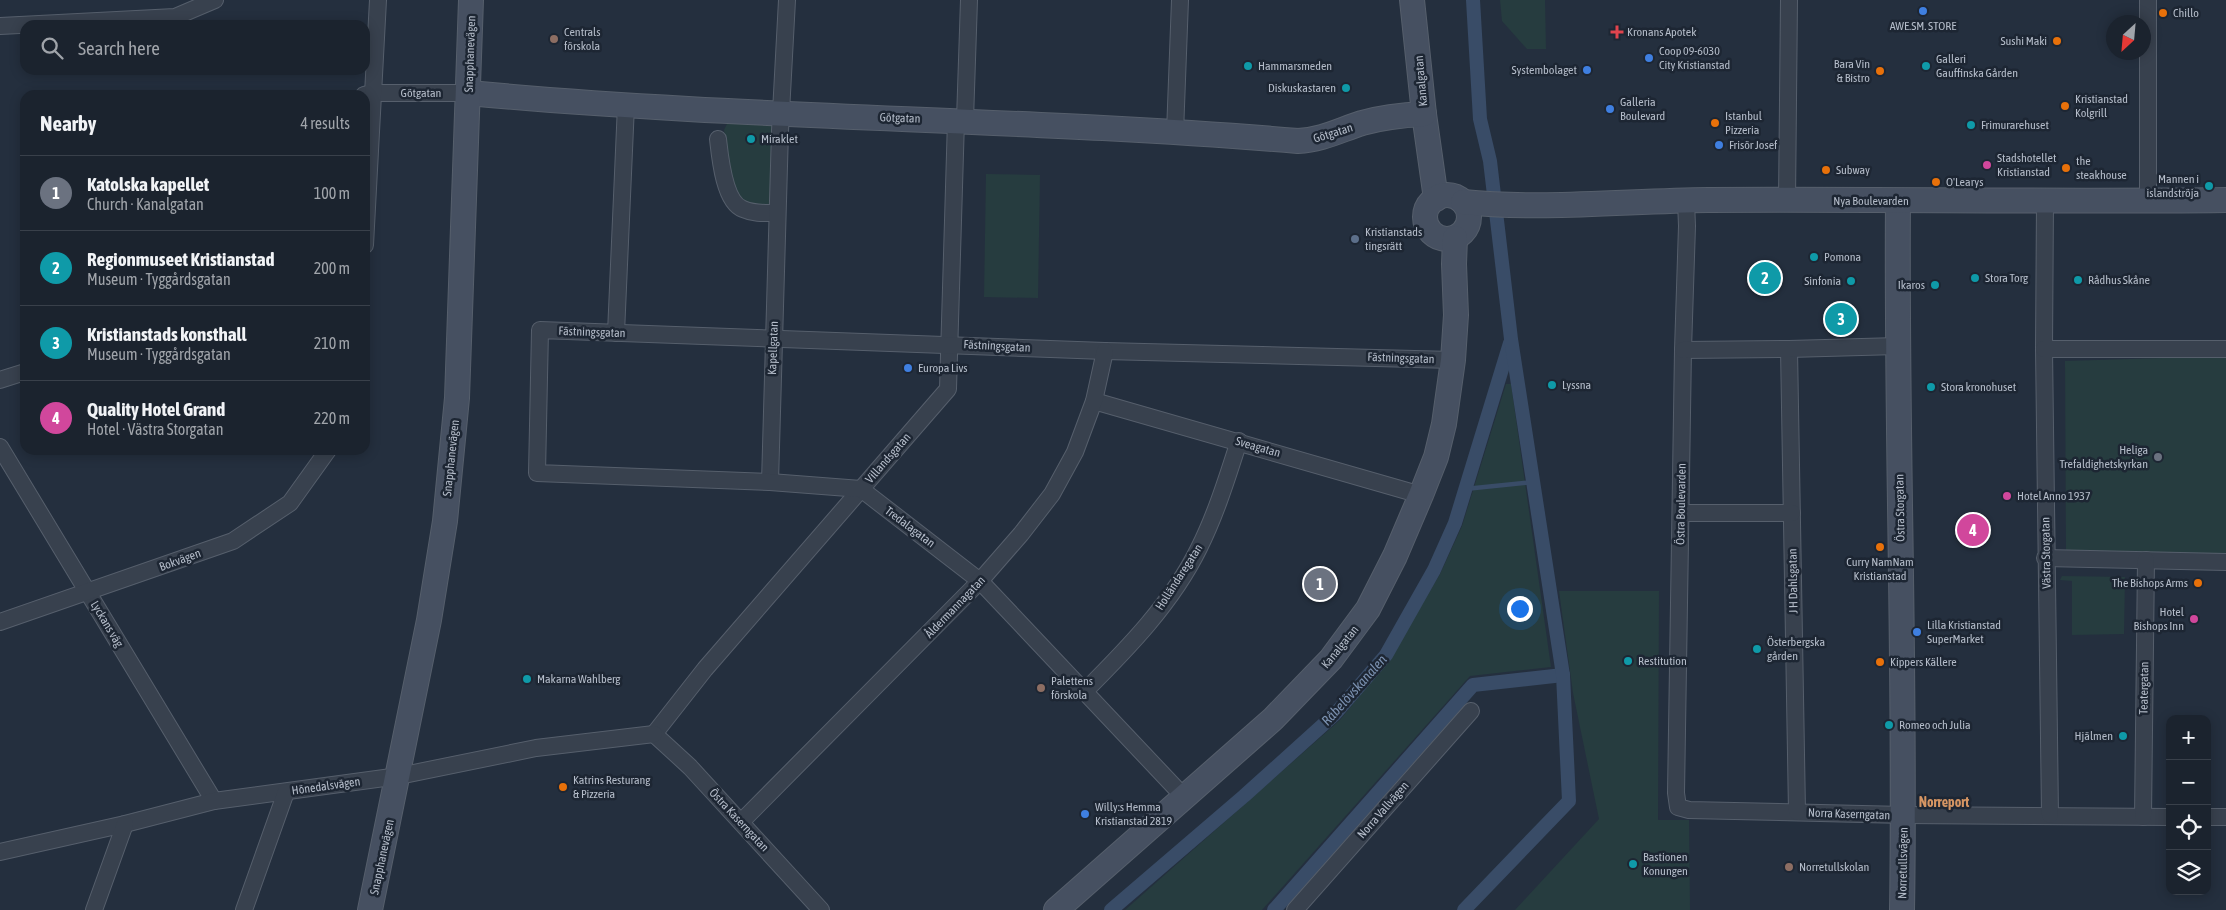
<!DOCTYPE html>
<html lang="en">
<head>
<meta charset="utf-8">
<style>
	:root { --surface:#1b232e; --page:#242b36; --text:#f1f3f6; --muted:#a0a4aa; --line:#39404a; --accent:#8ab4f8 }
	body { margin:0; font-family:"Asap Condensed",sans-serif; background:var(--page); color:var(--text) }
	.controls { position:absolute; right:15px; bottom:15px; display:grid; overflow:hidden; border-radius:10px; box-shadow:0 2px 12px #0003 }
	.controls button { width:45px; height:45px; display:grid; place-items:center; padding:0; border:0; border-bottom:1px solid var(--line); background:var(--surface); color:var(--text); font:25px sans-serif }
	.compass { position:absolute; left:2106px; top:15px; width:45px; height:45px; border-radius:50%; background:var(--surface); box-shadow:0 2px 12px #0003; rotate:206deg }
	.you { position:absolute; left:1519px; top:608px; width:18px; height:18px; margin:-12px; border:4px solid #fff; border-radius:50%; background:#1a73e8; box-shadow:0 0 0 8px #1a73e833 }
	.badge { display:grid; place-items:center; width:32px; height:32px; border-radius:50%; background:var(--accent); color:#fff; font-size:16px; font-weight:700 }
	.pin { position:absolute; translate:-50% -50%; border:2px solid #fff; box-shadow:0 1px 5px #0006 }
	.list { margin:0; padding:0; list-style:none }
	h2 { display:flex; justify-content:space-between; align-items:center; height:65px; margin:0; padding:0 20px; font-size:21px }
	h2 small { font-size:16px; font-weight:400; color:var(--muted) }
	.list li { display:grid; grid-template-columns:32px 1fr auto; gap:15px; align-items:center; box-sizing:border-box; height:75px; padding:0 20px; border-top:1px solid var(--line) }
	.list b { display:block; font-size:19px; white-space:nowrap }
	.list p { margin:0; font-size:16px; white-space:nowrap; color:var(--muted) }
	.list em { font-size:16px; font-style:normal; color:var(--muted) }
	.icon { flex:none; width:28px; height:28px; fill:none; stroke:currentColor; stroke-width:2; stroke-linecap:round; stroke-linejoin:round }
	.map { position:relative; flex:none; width:2226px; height:910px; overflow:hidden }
	.search { position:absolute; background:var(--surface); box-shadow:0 2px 12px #0003; left:20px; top:20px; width:350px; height:55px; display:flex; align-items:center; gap:12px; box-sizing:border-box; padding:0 18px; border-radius:15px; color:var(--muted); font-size:19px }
	.panel { position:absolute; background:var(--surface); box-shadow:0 2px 12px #0003; left:20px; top:90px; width:350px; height:365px; border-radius:15px }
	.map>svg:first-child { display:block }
</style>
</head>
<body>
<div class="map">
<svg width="2226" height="910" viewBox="0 0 2226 910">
	<rect width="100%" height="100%" fill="#242f3e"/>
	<g fill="#263c3f">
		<polygon points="1500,0 1545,0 1546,49 1527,49 1502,21"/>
		<polygon points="729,120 771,123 774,135 771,200 768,205 743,204 734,189 724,130"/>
		<polygon points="986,174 1040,175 1038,298 984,297"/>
		<polygon points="2226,356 2226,556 2066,554 2065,361"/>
		<polygon points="1506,384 1511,384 1551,667 1470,676 1262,910 1125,910 1340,720 1390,658 1440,574 1462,526"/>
		<polygon points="2062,576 2125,577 2124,634 2072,635 2072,581 2060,580"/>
		<polygon points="1559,591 1659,591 1658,820 1689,820 1690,910 1515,910 1599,819 1573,693"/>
	</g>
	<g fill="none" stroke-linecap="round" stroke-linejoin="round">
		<polyline stroke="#394c67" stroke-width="4.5" points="1465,489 1533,482"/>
		<g stroke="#394c67" stroke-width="14">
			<polyline points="1111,910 1244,796 1335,714 1386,655 1434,570 1455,523 1510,343"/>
			<polyline points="1274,910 1473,685 1563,675"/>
			<polyline points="1464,910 1569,801 1563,675 1511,339 1490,161 1480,119 1473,0"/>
		</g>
		<defs>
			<g id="street">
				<polyline points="2148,0 2148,201"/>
				<polyline points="0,26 175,17 215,0"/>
				<polyline points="364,95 372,93 469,93"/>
				<polyline points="965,120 969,0"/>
				<polyline points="1175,133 1180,0"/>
				<path d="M718,139C720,157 724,202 743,209C754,214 766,213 777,213"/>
				<polyline points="1686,201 1687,226 1683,350 1676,793 1678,807 1689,810 1904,815 2170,817"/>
				<polyline points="1787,201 1789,0"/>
				<polyline points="2045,202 2044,349 2050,815"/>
				<polyline points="365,245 378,0"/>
				<polyline points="616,333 626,105"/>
				<polyline points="1789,349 1797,812"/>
				<polyline points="2044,349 2226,349"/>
				<polyline points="1683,350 1789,349 1898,346"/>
				<polyline points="0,380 25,372"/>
				<polyline points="1094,401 1421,495"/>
				<polyline points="0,447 214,801"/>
				<polyline points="770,482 780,131 787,0"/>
				<polyline points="1682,513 1792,513"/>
				<polyline points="2045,558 2226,562"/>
				<polyline points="0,622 233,541 290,503 328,450"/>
				<path d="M1085,691C1128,648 1172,603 1199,548C1216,514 1227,478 1239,441"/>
				<polyline points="654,734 705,669 948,389 956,120"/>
				<polyline points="654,734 690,767 821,910"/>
				<polyline points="1185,798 980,581 861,489 770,482 537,473 540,330 1105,351 1453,360"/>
				<polyline points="2143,817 2146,560"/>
				<polyline points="2207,817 2226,817"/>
				<polyline points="741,822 980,581 1021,534 1052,494 1075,452 1094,401 1105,351"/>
				<polyline points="0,852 125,824 214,801 399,776 536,748 654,734"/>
				<polyline points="94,910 125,824"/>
				<polyline points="244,910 286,792"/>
				<polyline points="1295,910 1471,711"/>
			</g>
			<g id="secondary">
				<polyline points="1412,0 1424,114 1436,199"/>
				<path d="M469,93C745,119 1022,118 1298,141C1322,140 1340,130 1362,123C1383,117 1402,115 1424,114"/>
				<circle cx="1447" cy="217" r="22"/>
				<path d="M1898,201C1896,437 1906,674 1902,910"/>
				<path d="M1463,202C1545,210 1626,201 1708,200C1881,199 2053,202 2226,200"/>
				<polyline points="370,910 429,620 445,521 457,398 471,0"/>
				<polyline points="1056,910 1273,719 1331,659 1368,609 1395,556 1421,495 1436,457 1444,424 1453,360 1456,315 1454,264 1455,238"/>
			</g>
		</defs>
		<use href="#street" stroke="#565f6c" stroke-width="18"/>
		<use href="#secondary" stroke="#565f6c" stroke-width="26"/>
		<use href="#street" stroke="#38414e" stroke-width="16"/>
		<use href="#secondary" stroke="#465061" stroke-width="24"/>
	</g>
	<g fill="#3f7fe0" stroke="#1d2633" stroke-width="2">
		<circle cx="1923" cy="11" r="5"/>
		<circle cx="1649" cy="58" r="5"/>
		<circle cx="1587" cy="70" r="5"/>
		<circle cx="1610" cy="109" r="5"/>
		<circle cx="1719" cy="145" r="5"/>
		<circle cx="908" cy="368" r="5"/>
		<circle cx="1917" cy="632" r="5"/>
		<circle cx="1085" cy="814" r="5"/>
	</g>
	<g fill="#e8710a" stroke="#1d2633" stroke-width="2">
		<circle cx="2163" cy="13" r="5"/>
		<circle cx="2057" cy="41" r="5"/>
		<circle cx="1880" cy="71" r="5"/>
		<circle cx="2065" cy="106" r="5"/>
		<circle cx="1715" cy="123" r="5"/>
		<circle cx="2066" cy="168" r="5"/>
		<circle cx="1826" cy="170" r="5"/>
		<circle cx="1936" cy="182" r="5"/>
		<circle cx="1880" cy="547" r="5"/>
		<circle cx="2198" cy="583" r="5"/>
		<circle cx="1880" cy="662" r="5"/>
		<circle cx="563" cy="787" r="5"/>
	</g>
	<path fill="#e0444e" stroke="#1d2633" stroke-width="2" d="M1614.5 24.5h5v5h5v5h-5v5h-5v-5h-5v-5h5z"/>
	<g fill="#8d6e63" stroke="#1d2633" stroke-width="2">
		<circle cx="554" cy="39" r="5"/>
		<circle cx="1041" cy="688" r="5"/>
		<circle cx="1789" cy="867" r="5"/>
	</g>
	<g fill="#0f9aa8" stroke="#1d2633" stroke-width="2">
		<circle cx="1248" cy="66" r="5"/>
		<circle cx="1926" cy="66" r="5"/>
		<circle cx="1346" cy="88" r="5"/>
		<circle cx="1971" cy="125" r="5"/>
		<circle cx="751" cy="139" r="5"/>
		<circle cx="2209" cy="186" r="5"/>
		<circle cx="1814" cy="257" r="5"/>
		<circle cx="1975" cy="278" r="5"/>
		<circle cx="2078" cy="280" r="5"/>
		<circle cx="1851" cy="281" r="5"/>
		<circle cx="1935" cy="285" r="5"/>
		<circle cx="1552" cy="385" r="5"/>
		<circle cx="1931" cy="387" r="5"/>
		<circle cx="1757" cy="649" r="5"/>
		<circle cx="1628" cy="661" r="5"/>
		<circle cx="527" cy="679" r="5"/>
		<circle cx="1889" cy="725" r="5"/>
		<circle cx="2123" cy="736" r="5"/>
		<circle cx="1633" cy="864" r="5"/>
	</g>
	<g fill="#d1479c" stroke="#1d2633" stroke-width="2">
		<circle cx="1987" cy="165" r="5"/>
		<circle cx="2007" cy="496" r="5"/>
		<circle cx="2194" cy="619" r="5"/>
	</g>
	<circle fill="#5c6f8a" stroke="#1d2633" stroke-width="2" cx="1355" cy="239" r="5"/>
	<circle fill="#6b7280" stroke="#1d2633" stroke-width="2" cx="2158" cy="457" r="5"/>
	<g text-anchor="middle" stroke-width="5" stroke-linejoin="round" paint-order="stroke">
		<g font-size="12" fill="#b4bcc9" stroke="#1d2633" text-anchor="start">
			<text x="2173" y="17">Chillo</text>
			<text x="1923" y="30" text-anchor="middle">AWE.SM. STORE</text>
			<text x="564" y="36">Centrals<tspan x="564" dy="14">förskola</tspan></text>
			<text x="1627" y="36">Kronans Apotek</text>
			<text x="2047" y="45" text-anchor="end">Sushi Maki</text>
			<text x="1659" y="55">Coop 09-6030<tspan x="1659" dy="14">City Kristianstad</tspan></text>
			<text x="1936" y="63">Galleri<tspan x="1936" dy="14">Gauffinska Gården</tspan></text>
			<text x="1870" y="68" text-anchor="end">Bara Vin<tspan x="1870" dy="14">&amp; Bistro</tspan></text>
			<text x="1258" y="70">Hammarsmeden</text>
			<text x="1577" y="74" text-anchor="end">Systembolaget</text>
			<text x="1336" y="92" text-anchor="end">Diskuskastaren</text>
			<text x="2075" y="103">Kristianstad<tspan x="2075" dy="14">Kolgrill</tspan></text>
			<text x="1620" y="106">Galleria<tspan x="1620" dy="14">Boulevard</tspan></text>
			<text x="1725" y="120">Istanbul<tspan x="1725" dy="14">Pizzeria</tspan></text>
			<text x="1981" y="129">Frimurarehuset</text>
			<text x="761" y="143">Miraklet</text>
			<text x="1729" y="149">Frisör Josef</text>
			<text x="1997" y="162">Stadshotellet<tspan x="1997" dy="14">Kristianstad</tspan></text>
			<text x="2076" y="165">the<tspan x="2076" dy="14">steakhouse</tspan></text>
			<text x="1836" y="174">Subway</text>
			<text x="2199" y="183" text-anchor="end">Mannen i<tspan x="2199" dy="14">islandströja</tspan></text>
			<text x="1946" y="186">O'Learys</text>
			<text x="1365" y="236">Kristianstads<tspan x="1365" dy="14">tingsrätt</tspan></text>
			<text x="1824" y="261">Pomona</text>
			<text x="1985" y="282">Stora Torg</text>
			<text x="2088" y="284">Rådhus Skåne</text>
			<text x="1841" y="285" text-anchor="end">Sinfonia</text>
			<text x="1925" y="289" text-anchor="end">Ikaros</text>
			<text x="918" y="372">Europa Livs</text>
			<text x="1562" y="389">Lyssna</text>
			<text x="1941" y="391">Stora kronohuset</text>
			<text x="2148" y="454" text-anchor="end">Heliga<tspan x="2148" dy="14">Trefaldighetskyrkan</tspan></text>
			<text x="2017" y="500">Hotel Anno 1937</text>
			<text x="1880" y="566" text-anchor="middle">Curry NamNam<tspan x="1880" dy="14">Kristianstad</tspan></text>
			<text x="2188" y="587" text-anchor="end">The Bishops Arms</text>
			<text x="2184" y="616" text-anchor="end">Hotel<tspan x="2184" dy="14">Bishops Inn</tspan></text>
			<text x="1927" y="629">Lilla Kristianstad<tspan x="1927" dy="14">SuperMarket</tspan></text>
			<text x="1767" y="646">Österbergska<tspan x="1767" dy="14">gården</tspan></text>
			<text x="1638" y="665">Restitution</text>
			<text x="1890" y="666">Kippers Källere</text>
			<text x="537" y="683">Makarna Wahlberg</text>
			<text x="1051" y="685">Palettens<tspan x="1051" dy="14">förskola</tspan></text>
			<text x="1899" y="729">Romeo och Julia</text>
			<text x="2113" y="740" text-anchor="end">Hjälmen</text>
			<text x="573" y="784">Katrins Resturang<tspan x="573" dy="14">&amp; Pizzeria</tspan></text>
			<text x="1095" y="811">Willy:s Hemma<tspan x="1095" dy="14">Kristianstad 2819</tspan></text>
			<text x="1643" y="861">Bastionen<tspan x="1643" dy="14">Konungen</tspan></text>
			<text x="1799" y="871">Norretullskolan</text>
		</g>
		<g font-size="12" fill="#b4bcc9" stroke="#1d2633">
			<text transform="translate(470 54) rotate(-88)" y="4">Snapphanevägen</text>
			<text transform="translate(1421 81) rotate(-95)" y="4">Kanalgatan</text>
			<text x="421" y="97">Götgatan</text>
			<text transform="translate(900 118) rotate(2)" y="4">Götgatan</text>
			<text transform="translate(1333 133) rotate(-17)" y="4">Götgatan</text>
			<text x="1871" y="205">Nya Boulevarden</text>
			<text transform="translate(592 332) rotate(2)" y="4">Fästningsgatan</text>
			<text transform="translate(997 346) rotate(3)" y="4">Fästningsgatan</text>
			<text transform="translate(773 348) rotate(-88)" y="4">Kapellgatan</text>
			<text transform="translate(1401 358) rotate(2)" y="4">Fästningsgatan</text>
			<text transform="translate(1258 447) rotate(16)" y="4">Sveagatan</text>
			<text transform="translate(451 458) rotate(-84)" y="4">Snapphanevägen</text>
			<text transform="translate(888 458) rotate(-49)" y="4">Villandsgatan</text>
			<text transform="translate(1681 504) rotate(-89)" y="4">Östra Boulevarden</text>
			<text transform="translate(1900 508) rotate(-91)" y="4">Östra Storgatan</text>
			<text transform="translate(910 527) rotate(37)" y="4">Tredalagatan</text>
			<text transform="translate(2046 553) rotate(-91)" y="4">Västra Storgatan</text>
			<text transform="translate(180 560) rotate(-20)" y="4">Bokvägen</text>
			<text transform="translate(1179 577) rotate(-57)" y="4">Holländaregatan</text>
			<text transform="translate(1793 581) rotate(-91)" y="4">J H Dahlsgatan</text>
			<text transform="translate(955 607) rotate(-46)" y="4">Åldermannagatan</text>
			<text transform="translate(107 624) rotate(59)" y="4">Lyckans väg</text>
			<text transform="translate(1340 647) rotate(-51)" y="4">Kanalgatan</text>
			<text transform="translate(2144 688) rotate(-89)" y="4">Teatergatan</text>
			<text transform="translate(326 786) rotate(-8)" y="4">Hönedalsvägen</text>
			<text transform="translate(1383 810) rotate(-49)" y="4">Norra Vallvägen</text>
			<text transform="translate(1849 814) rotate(2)" y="4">Norra Kaserngatan</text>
			<text transform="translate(739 820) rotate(47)" y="4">Östra Kaserngatan</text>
			<text transform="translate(382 857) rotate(-78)" y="4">Snapphanevägen</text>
			<text transform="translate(1903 863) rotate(-89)" y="4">Norretullsvägen</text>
		</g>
		<g font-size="14" font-style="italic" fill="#7c92b1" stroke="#1d2633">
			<text transform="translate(1354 690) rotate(-48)" y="5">Råbelövskanalen</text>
		</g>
		<g font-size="14" font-weight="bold" fill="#d59563" stroke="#1d2633">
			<text x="1944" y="807">Norreport</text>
		</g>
	</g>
</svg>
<div class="controls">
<button>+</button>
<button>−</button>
<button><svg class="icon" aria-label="locate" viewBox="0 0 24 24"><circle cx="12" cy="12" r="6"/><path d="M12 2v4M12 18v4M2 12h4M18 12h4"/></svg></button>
<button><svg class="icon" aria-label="layers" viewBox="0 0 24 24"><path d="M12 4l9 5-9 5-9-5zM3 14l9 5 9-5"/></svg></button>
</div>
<svg class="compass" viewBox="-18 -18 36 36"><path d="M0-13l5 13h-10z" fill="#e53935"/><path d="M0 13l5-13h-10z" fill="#a0a4aa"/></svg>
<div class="you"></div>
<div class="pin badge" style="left:1320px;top:584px;background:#6b7280">1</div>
<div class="pin badge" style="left:1765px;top:278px;background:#0f9aa8">2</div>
<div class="pin badge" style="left:1841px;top:319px;background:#0f9aa8">3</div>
<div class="pin badge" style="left:1973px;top:530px;background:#d1479c">4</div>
<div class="search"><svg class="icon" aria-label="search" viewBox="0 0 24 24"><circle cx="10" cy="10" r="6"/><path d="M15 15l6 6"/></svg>Search here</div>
<section class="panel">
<h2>Nearby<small>4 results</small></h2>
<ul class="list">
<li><span class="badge" style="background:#6b7280">1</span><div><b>Katolska kapellet</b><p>Church · Kanalgatan</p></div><em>100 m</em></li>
<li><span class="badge" style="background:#0f9aa8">2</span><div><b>Regionmuseet Kristianstad</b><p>Museum · Tyggårdsgatan</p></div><em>200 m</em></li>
<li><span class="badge" style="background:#0f9aa8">3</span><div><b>Kristianstads konsthall</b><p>Museum · Tyggårdsgatan</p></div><em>210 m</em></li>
<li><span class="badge" style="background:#d1479c">4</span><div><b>Quality Hotel Grand</b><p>Hotel · Västra Storgatan</p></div><em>220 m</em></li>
</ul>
</section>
</div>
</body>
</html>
